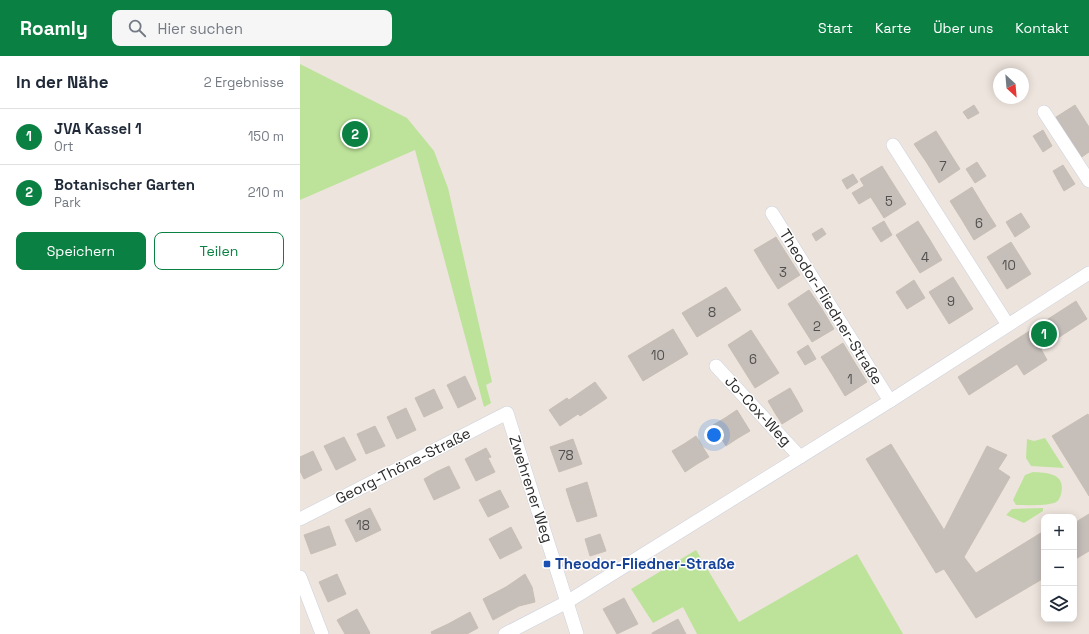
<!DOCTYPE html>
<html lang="de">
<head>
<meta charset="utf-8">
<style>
	:root { --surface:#fff; --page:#f6f6f7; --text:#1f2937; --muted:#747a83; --line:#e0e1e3; --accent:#0b8043 }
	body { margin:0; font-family:"Space Grotesk",sans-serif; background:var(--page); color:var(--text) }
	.controls { position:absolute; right:12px; bottom:12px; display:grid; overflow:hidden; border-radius:8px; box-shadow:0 2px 10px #0003 }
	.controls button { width:36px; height:36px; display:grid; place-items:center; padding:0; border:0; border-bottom:1px solid var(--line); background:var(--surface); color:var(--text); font:20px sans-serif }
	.compass { position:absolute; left:693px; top:12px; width:36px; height:36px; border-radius:50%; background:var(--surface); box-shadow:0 2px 10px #0003; rotate:154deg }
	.you { position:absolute; left:414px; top:379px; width:14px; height:14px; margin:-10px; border:3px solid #fff; border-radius:50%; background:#1a73e8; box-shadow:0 0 0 6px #1a73e833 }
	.badge { display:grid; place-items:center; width:26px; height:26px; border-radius:50%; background:var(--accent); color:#fff; font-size:13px; font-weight:700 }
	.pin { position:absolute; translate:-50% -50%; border:2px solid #fff; box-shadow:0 1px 4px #0006 }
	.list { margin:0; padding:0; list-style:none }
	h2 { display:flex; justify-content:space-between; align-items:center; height:52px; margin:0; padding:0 16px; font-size:17px }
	h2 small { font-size:13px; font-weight:400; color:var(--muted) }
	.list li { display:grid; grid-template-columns:26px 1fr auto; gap:12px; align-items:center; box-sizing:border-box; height:56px; padding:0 16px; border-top:1px solid var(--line) }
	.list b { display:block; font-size:15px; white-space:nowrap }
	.list p { margin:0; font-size:13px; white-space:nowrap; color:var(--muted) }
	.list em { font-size:13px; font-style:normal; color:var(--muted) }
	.actions { display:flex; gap:8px; padding:12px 16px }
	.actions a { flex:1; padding:9px 0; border:1px solid var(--accent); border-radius:8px; text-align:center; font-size:14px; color:var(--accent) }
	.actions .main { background:var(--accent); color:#fff }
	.icon { flex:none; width:22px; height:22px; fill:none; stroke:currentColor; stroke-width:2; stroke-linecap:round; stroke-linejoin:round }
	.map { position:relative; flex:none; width:789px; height:578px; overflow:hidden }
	header { display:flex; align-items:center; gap:24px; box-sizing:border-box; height:56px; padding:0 20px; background:var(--accent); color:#fff }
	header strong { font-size:19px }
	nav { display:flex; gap:22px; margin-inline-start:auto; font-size:14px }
	.search { width:280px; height:36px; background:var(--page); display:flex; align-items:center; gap:10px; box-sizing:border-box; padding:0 14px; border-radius:8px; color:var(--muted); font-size:15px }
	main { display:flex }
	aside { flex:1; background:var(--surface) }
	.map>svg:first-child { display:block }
</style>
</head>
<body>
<header>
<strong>Roamly</strong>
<div class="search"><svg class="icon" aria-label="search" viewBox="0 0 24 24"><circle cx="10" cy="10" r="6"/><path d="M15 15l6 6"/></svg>Hier suchen</div>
<nav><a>Start</a><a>Karte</a><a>Über uns</a><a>Kontakt</a></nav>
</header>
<main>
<aside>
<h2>In der Nähe<small>2 Ergebnisse</small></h2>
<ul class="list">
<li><span class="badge">1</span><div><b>JVA Kassel 1</b><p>Ort</p></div><em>150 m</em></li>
<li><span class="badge">2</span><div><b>Botanischer Garten</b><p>Park</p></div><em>210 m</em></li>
</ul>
<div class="actions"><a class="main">Speichern</a><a>Teilen</a></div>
</aside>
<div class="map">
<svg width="789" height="578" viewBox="0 0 789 578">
	<rect width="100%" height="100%" fill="#ede4dd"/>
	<g fill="#bde39a">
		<polygon points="0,8 107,62 134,95 148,132 192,326 186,329 191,347 184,351 115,94 0,144"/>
		<polygon points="745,382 764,412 731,410 726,402 727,383 734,385"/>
		<path d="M733,416C748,417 766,417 761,438C760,442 758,446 754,447C745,450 726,449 716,449L713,444L725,419Z"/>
		<polygon points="743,452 743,455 724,467 706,459 712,453"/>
		<polygon points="396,494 439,566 557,498 603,578 397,578 383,551 353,567 331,533"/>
	</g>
	<g fill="#c5beb9" stroke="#c8bfb6">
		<polygon points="674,49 679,57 668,63 663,56"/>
		<polygon points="775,49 789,71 789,96 779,103 753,63"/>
		<polygon points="743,74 752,90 743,96 733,80"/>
		<polygon points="636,75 648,94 627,107 614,88"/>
		<polygon points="648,94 660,113 639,127 627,107"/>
		<polygon points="677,106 686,120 675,127 666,113"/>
		<polygon points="763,109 775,128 764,135 753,115"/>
		<polygon points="582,110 594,129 572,143 560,123"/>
		<polygon points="553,118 558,126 547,133 542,124"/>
		<polygon points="594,129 606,148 584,162 572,143"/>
		<polygon points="564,130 571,141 559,148 552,137"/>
		<polygon points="672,131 684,151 662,164 650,145"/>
		<polygon points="684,151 696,170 674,184 662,164"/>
		<polygon points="721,157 730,171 715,181 706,166"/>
		<polygon points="584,165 592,179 581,186 572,172"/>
		<polygon points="618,165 630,184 608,198 596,179"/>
		<polygon points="522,172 526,178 516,185 512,178"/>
		<polygon points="476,181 488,200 466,214 454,194"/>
		<polygon points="630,184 642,204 620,217 608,198"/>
		<polygon points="711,186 731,218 707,233 687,201"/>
		<polygon points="488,200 500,219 478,233 466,214"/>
		<polygon points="653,221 673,253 649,268 629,236"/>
		<polygon points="614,224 625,242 607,253 596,236"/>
		<polygon points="426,231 441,254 397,281 382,257"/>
		<polygon points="509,234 522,253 500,267 488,248"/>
		<polygon points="776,245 787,263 741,293 747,304 724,319 717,308 669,339 658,321"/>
		<polygon points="522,253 534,273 512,286 500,267"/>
		<polygon points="373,273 388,298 343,325 328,300"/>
		<polygon points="451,274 479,317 455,332 428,289"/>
		<polygon points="543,287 555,307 533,320 521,301"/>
		<polygon points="508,289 516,303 505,309 497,296"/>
		<polygon points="555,307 567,326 545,340 533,320"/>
		<polygon points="165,320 176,343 158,352 147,329"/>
		<polygon points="295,326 307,342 280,360 278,358 260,370 249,354 267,342 269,344"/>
		<polygon points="490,332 497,344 475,357 468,345"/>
		<polygon points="134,333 143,352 124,361 115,342"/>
		<polygon points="497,344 503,355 482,368 475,357"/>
		<polygon points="106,352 116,374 97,383 87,361"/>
		<polygon points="437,354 450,375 438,382 425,362"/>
		<polygon points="788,358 789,360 789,440 752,380"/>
		<polygon points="425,362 438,382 426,390 413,369"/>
		<polygon points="75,370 85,390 66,398 57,378"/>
		<polygon points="396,380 409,401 397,408 384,388"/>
		<polygon points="44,381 56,404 36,414 24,390"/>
		<polygon points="273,383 282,408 259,416 250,391"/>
		<polygon points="384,388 397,408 385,416 372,395"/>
		<polygon points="591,388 644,474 687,390 707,399 698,413 710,421 664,501 676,517 744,475 744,522 676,562 644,513 636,517 566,403"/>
		<polygon points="186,392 191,401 188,402 195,416 176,425 165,403"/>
		<polygon points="13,395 22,414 4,423 0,415 0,401"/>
		<polygon points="149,410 160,432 147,438 136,416"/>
		<polygon points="136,416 147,438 134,444 124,423"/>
		<polygon points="287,426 292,443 271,449 266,433"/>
		<polygon points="200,434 209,451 188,461 179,444"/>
		<polygon points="292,443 297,460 277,466 271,449"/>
		<polygon points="70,452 81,474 56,486 45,464"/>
		<polygon points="789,458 789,495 774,504 774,463 776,466"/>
		<polygon points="29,470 36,489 11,498 4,479"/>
		<polygon points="211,471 222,492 200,503 189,483"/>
		<polygon points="300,478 306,495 290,500 285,483"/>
		<polygon points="37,518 46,538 28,546 19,526"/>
		<polygon points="225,518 232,531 235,546 219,550 193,564 183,543 206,531"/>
		<polygon points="324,542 338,568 317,578 303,553"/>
		<polygon points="57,553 70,577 69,578 45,578 37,564"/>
		<polygon points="170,556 178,572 167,578 153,578 148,568"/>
		<polygon points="378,563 386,578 352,578 352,577"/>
		<polygon points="148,568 153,578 132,578 131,576"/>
	</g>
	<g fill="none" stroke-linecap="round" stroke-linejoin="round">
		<defs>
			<g id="minor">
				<polyline points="744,56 789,125"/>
				<polyline points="593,89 708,269"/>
				<polyline points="472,157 590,345"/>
				<polyline points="416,310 500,401"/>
				<polyline points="0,463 207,357 277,578"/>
				<polyline points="0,521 22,578"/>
				<polyline points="205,578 267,546 590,345 789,217"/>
			</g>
		</defs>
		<use href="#minor" stroke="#cbd1dc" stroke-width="14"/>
		<use href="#minor" stroke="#fff" stroke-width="13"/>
	</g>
	<rect fill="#1a4fb4" stroke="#fff" stroke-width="1.5" x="243" y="504" width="8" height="8" rx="2"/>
	<g text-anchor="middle" stroke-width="3" stroke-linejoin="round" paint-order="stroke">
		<g font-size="13" fill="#52504e">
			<text x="643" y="115">7</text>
			<text x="589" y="150">5</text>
			<text x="679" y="172">6</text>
			<text x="625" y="206">4</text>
			<text x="709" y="214">10</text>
			<text x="483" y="221">3</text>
			<text x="651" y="250">9</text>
			<text x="412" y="261">8</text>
			<text x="517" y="275">2</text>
			<text x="358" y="304">10</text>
			<text x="453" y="308">6</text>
			<text x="550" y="328">1</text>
			<text x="266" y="404">78</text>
			<text x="63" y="474">18</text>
		</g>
		<g font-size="15" fill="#2b2b2b" stroke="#fff">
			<text transform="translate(531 251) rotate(58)" y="5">Theodor-Fliedner-Straße</text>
			<text transform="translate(458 355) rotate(47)" y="5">Jo-Cox-Weg</text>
			<text transform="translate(103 410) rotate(-27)" y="5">Georg-Thöne-Straße</text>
			<text transform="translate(231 433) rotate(72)" y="5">Zwehrener Weg</text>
		</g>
		<g font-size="15" font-weight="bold" fill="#164399" stroke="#fff" text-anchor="start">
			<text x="255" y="513">Theodor-Fliedner-Straße</text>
		</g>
	</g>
</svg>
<div class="controls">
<button>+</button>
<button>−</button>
<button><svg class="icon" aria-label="layers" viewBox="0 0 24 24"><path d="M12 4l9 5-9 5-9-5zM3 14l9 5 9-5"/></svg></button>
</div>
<svg class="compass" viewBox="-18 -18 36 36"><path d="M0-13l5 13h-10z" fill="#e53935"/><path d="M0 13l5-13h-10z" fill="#747a83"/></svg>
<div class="you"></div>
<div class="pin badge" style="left:744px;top:278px">1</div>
<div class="pin badge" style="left:55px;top:78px">2</div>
</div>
</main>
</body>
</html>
